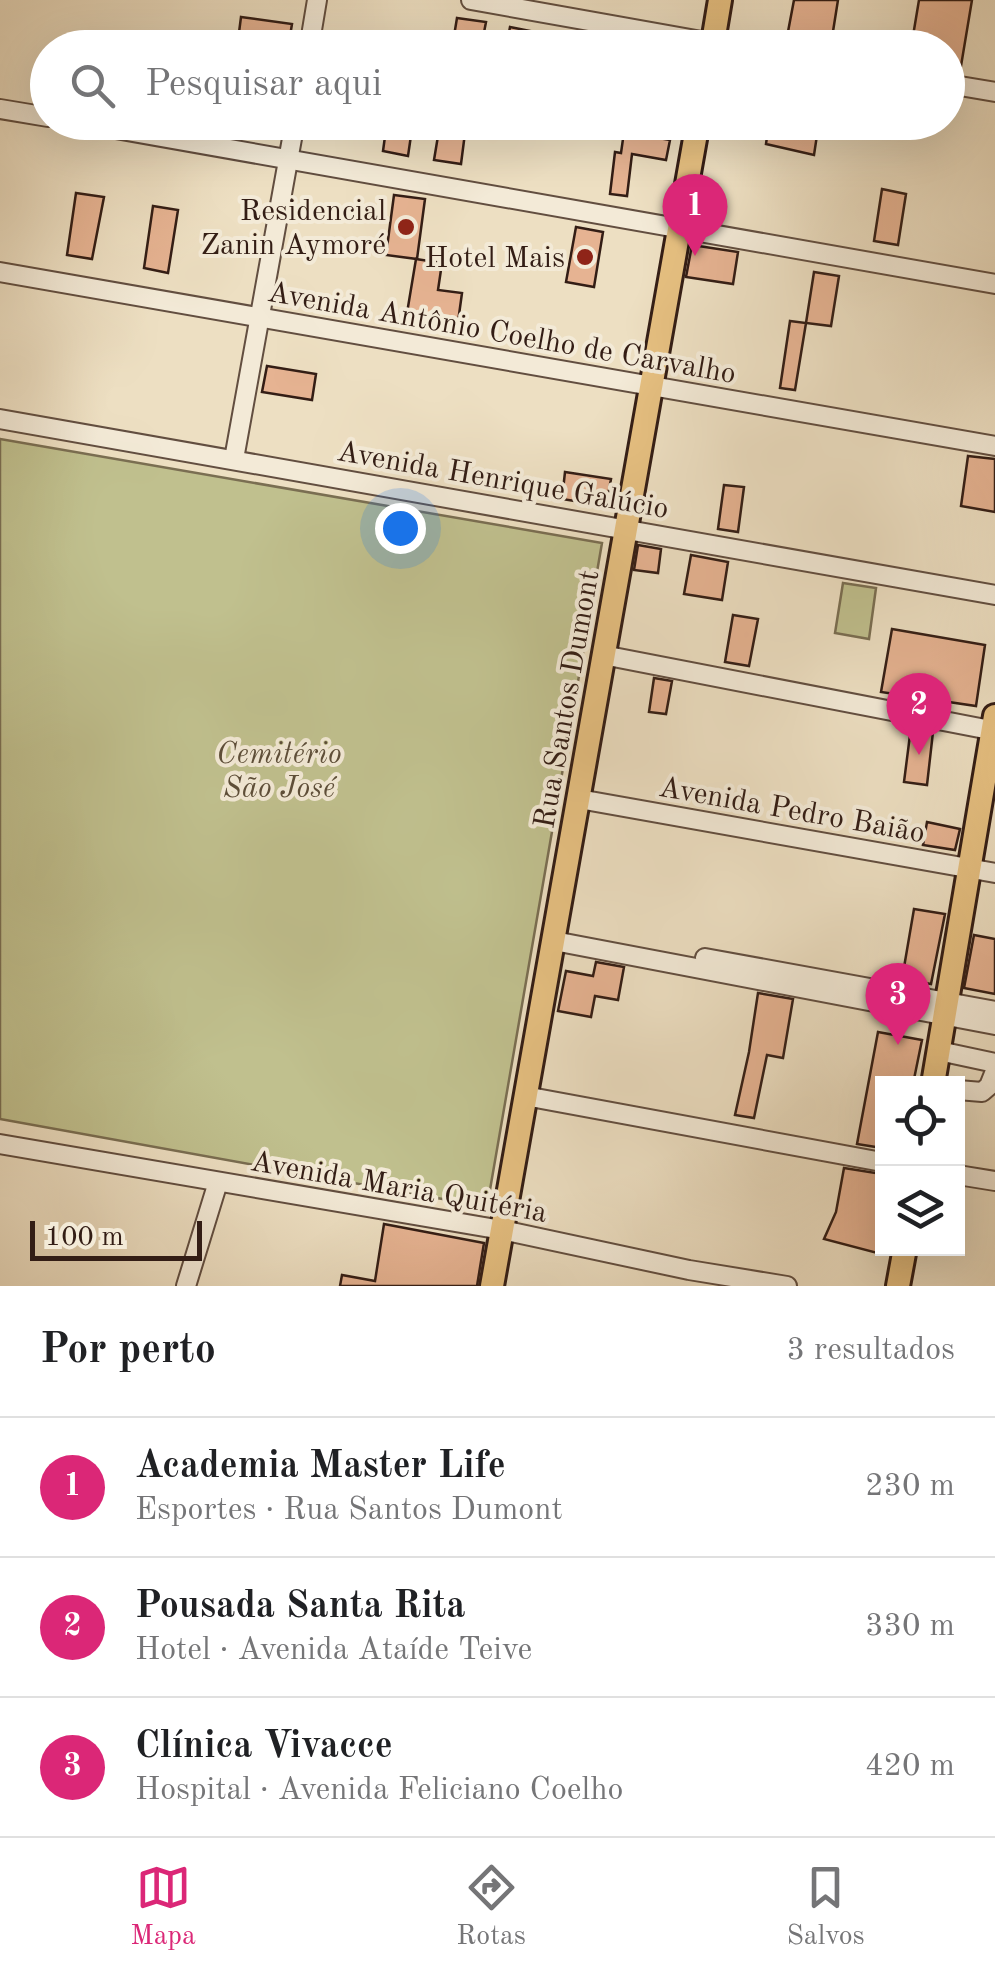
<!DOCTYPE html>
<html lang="pt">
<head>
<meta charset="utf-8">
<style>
	:root { --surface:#fff; --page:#f2f2f2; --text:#202124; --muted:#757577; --line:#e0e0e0; --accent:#db2777 }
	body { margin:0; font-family:"Old Standard TT",serif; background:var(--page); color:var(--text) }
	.controls { position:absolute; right:30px; bottom:30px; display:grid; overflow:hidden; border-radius:0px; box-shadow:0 10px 40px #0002 }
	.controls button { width:90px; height:90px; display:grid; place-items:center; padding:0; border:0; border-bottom:2px solid var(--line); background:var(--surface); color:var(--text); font:50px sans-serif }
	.scale { position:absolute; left:30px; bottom:25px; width:172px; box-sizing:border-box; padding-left:10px; border:5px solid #331d15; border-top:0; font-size:28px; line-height:35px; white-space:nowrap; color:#331d15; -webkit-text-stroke:8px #f3ead7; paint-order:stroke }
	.you { position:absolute; left:400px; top:528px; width:35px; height:35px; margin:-25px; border:8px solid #fff; border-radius:50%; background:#1a73e8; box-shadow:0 0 0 15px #1a73e833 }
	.badge { display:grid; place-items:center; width:65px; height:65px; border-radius:50%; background:var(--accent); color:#fff; font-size:32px; font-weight:700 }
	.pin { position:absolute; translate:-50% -82px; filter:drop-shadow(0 2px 5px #0008) }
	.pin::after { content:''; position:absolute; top:52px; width:35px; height:30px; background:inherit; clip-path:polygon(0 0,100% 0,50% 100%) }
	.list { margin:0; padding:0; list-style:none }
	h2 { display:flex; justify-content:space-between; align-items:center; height:130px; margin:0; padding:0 40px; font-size:42px }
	h2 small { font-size:32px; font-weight:400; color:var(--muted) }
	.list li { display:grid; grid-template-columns:65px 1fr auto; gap:30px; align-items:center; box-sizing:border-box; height:140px; padding:0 40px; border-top:2px solid var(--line) }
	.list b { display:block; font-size:38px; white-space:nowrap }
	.list p { margin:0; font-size:32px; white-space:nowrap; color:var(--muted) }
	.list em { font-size:32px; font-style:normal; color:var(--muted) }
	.icon { flex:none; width:55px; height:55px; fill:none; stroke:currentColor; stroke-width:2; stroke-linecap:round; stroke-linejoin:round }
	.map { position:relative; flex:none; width:995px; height:1286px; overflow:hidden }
	.search { position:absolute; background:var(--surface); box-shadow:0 10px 40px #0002; left:30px; right:30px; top:30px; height:110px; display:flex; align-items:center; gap:25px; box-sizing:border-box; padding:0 35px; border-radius:55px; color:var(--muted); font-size:38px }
	.sheet { height:550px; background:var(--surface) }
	nav { display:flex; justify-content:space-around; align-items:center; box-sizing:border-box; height:140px; border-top:2px solid var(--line); background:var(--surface); font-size:28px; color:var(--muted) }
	nav a { display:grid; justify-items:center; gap:5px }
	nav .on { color:var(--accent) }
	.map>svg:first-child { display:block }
</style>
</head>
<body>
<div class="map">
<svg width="995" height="1286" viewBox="0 0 995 1286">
	<rect width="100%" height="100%" fill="#eddfc2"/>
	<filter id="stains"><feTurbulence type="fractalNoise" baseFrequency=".002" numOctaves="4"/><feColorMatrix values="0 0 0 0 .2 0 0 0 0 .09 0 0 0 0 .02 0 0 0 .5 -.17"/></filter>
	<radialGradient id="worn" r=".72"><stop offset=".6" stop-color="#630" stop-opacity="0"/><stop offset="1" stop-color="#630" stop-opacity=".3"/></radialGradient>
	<g fill="#c0c08e" stroke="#7a6e52" stroke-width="2.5">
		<polygon points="0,439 602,543 487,1207 0,1119"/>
		<polygon points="843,583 876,588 869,639 835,633"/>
	</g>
	<g fill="#e6b392" stroke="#331d15" stroke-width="2.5">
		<polygon points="794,0 838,0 831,44 787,37"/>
		<polygon points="919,0 972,0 961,66 948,63 948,48 911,48"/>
		<polygon points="241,17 292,24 288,48 237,48"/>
		<polygon points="457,18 486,22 481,48 452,48"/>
		<polygon points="510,27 535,32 532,48 506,48"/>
		<polygon points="387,122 413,122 408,156 383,151"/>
		<polygon points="769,122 819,122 814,155 766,144"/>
		<polygon points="439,130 465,133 461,164 434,160"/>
		<polygon points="624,132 670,140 666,160 632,154 627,196 610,194 615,152 621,153"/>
		<polygon points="882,189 906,194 898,245 874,241"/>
		<polygon points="76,193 104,197 92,259 67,255"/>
		<polygon points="394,195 425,199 417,259 386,255"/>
		<polygon points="153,206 178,210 168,273 144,268"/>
		<polygon points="576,227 603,232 594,287 566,282"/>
		<polygon points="692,245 738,252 733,284 686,277"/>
		<polygon points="416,259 442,263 438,290 462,293 458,322 407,313"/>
		<polygon points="814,272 839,276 831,326 806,323"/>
		<polygon points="790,321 806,323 795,390 780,388"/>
		<polygon points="267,366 316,374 312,400 262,392"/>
		<polygon points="968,456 995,459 995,512 961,506"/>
		<polygon points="565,472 611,479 606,506 562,499"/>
		<polygon points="724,485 744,487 738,532 718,529"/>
		<polygon points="638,545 661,549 658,573 634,570"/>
		<polygon points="691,555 728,562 722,600 684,594"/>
		<polygon points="733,615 758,619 749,666 725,662"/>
		<polygon points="892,629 985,645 976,706 881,692"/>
		<polygon points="654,678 672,681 666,714 649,712"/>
		<polygon points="911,727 933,732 927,785 904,782"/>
		<polygon points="927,822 960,829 955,850 923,845"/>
		<polygon points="914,909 945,914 931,984 902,979"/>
		<polygon points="974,935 995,939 995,994 964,988"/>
		<polygon points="596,962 624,967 618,1000 595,996 591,1017 558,1011 566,971 593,976"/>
		<polygon points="758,993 793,999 783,1058 767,1055 754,1118 735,1115 749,1052"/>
		<polygon points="878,1032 922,1040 913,1084 882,1084 882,1148 857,1144"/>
		<polygon points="844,1168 882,1174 881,1254 824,1239 836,1212"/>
		<polygon points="384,1224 484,1243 477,1286 340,1286 342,1275 375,1281"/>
	</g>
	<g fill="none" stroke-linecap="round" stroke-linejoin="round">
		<defs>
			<g id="minor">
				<polyline points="471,0 741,48"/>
				<polyline points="309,48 317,0"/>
				<polyline points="948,84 995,92"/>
				<polyline points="0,109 48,117"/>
				<polyline points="76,122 995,284"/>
				<polyline points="0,272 995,446"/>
				<polyline points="0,419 995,595"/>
				<polyline points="234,459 295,122"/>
				<polyline points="603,655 995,731"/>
				<polyline points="579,799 995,873"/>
				<polyline points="554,941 995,1025"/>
				<polyline points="705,958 995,1011"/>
				<polyline points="939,1051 995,1063"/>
				<polyline points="958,1090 982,1092 989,1086 995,1071"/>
				<polyline points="525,1096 882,1162"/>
				<polyline points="0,1144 502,1230 689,1270 787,1286"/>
				<polyline points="958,1175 995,1181"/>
				<polyline points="186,1286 218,1182"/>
			</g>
			<g id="major">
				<polyline points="712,48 720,0"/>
				<polyline points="933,1084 995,716"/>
				<polyline points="492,1286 698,122"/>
				<polyline points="898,1286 905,1248"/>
			</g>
		</defs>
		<use href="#minor" stroke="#624e40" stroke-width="22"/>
		<use href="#major" stroke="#331d15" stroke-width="28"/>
		<use href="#minor" stroke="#f3ead7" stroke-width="18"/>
		<use href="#major" stroke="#e6c081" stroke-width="22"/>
	</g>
	<g fill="#8f2418" stroke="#f3ead7" stroke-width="4">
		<circle cx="406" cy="227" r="10"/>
		<circle cx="585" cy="257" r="10"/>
	</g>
	<g text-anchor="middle" stroke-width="8" stroke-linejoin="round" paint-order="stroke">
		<g font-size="30" fill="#331d15" stroke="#f3ead7" text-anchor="end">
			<text x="386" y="220">Residencial<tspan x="386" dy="34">Zanin Aymoré</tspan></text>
			<text x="565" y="267">Hotel Mais</text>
		</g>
		<g font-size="30" fill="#331d15" stroke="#f3ead7">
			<text transform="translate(502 332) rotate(10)" y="10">Avenida Antônio Coelho de Carvalho</text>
			<text transform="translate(503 479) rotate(10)" y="10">Avenida Henrique Galúcio</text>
			<text transform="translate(566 699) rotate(-80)" y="10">Rua Santos Dumont</text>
			<text transform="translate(792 809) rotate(10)" y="10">Avenida Pedro Baião</text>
			<text transform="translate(399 1186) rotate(10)" y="10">Avenida Maria Quitéria</text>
		</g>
		<g font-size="30" font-style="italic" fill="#5d4e39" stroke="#f3ead7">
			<text x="279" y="763">Cemitério<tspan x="279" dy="34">São José</tspan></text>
		</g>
	</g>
	<rect width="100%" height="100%" filter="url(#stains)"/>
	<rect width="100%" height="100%" fill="url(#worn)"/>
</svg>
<div class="controls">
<button><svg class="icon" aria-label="locate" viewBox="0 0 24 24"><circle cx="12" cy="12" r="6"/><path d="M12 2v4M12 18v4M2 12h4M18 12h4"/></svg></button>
<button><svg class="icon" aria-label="layers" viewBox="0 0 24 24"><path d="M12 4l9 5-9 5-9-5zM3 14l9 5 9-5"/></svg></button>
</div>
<div class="scale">100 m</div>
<div class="you"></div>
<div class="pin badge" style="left:695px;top:256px">1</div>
<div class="pin badge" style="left:919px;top:755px">2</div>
<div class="pin badge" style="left:898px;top:1045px">3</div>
<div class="search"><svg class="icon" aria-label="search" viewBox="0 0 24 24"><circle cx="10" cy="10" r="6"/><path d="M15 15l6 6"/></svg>Pesquisar aqui</div>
</div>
<section class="sheet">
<h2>Por perto<small>3 resultados</small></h2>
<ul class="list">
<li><span class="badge">1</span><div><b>Academia Master Life</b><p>Esportes · Rua Santos Dumont</p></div><em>230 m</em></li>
<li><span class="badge">2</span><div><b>Pousada Santa Rita</b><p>Hotel · Avenida Ataíde Teive</p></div><em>330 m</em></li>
<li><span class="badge">3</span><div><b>Clínica Vivacce</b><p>Hospital · Avenida Feliciano Coelho</p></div><em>420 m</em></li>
</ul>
</section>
<nav>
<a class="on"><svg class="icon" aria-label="map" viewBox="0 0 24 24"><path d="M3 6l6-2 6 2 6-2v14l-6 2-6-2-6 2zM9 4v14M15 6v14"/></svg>Mapa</a>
<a><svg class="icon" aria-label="directions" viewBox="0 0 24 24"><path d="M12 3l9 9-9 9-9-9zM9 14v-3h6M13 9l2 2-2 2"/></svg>Rotas</a>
<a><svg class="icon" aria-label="saved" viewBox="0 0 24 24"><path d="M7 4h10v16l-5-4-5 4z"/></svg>Salvos</a>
</nav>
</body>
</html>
